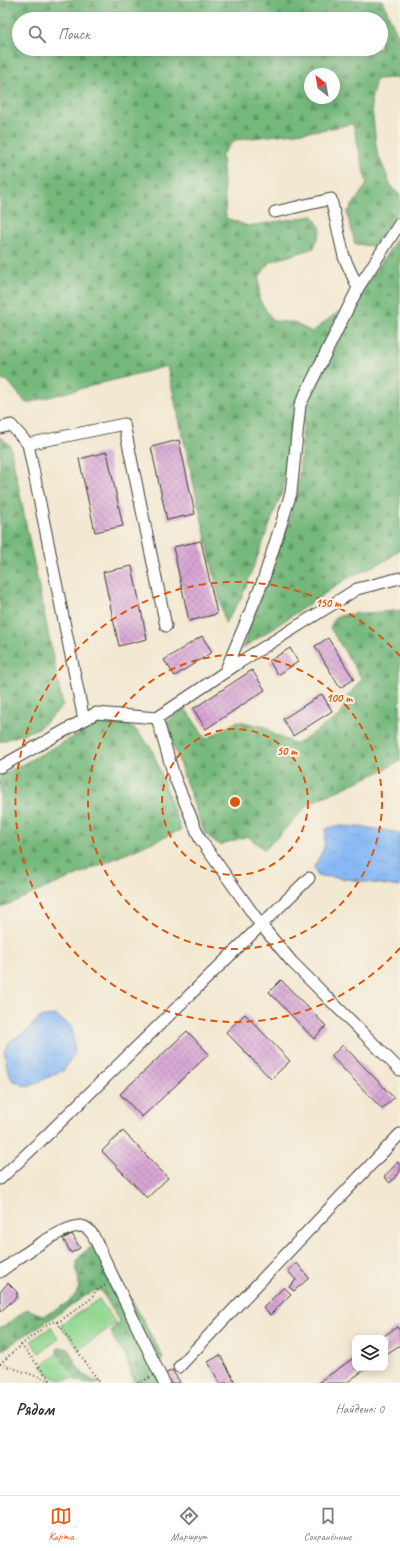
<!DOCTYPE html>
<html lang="ru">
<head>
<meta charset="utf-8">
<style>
	:root { --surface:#fff; --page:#f7f7f7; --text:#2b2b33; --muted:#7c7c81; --line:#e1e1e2; --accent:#ea580c }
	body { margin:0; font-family:Caveat,sans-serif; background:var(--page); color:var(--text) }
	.controls { position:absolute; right:12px; bottom:12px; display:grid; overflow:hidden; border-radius:8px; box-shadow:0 2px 10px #0003 }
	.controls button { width:36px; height:36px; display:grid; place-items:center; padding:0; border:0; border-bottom:1px solid var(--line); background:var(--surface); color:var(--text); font:20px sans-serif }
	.compass { position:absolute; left:304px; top:68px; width:36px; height:36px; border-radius:50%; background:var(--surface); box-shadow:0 2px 10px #0003; rotate:329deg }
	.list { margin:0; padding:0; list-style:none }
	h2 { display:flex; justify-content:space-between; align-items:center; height:52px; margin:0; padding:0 16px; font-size:17px }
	h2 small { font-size:13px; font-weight:400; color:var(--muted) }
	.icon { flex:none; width:22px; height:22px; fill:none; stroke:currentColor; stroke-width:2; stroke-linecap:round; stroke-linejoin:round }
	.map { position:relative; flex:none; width:400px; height:1383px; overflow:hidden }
	.search { position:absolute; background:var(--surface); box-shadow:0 2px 10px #0003; left:12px; right:12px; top:12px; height:44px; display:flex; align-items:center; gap:10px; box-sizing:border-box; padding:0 14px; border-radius:22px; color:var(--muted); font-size:15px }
	.sheet { height:112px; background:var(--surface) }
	nav { display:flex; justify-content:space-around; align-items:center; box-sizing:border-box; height:56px; border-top:1px solid var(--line); background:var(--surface); font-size:11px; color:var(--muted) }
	nav a { display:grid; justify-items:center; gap:2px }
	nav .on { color:var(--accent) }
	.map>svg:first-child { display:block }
</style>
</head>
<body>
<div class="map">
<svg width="400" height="1383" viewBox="0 0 400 1383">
	<defs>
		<pattern id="forest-firs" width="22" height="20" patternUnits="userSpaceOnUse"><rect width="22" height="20" fill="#75b87c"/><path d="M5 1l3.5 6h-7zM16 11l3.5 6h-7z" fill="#5f9565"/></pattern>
		<pattern id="park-tufts" width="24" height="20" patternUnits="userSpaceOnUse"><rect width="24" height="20" fill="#92d892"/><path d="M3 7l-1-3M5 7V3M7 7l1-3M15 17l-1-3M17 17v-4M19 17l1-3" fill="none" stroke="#7db97d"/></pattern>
		<pattern id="water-ripples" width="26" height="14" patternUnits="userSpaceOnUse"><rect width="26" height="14" fill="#87b9f4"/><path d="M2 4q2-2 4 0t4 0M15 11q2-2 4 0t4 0" fill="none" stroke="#749ed1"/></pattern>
		<pattern id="building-cross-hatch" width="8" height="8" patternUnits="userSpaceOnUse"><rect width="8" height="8" fill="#d7a5d4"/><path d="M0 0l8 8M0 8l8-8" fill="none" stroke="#b88db5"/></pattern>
	</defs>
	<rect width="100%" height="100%" fill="#f7f3e8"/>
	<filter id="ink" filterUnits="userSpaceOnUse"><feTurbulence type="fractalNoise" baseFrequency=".025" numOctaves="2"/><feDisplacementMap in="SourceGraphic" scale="8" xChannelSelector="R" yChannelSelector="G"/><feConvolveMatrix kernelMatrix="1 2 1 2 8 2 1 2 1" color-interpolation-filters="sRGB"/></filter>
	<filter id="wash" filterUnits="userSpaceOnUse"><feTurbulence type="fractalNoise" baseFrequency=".012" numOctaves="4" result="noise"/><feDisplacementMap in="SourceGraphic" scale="16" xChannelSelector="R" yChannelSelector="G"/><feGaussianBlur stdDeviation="0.9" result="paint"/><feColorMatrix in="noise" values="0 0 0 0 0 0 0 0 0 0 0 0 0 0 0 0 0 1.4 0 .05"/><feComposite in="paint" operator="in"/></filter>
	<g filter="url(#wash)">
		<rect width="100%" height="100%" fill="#f3e8d1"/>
		<g fill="url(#forest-firs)" stroke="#486a4c" fill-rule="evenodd">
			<path d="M0,0H382L400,40V78L376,79L371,101L377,152L392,188L400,195V209L373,246L355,244L347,213L367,184L353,124L321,130L235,140L222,154L226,218L248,226L313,216L321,229L314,248L270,262L259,277V299L273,321L292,322L312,332L339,311L295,405L283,490L242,597L225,623L167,366L26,403L7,380L0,381ZM19,19H381V49H19ZM310,74H334V98H310Z"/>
			<polygon points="400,234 400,549 389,559 348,578 242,649 297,495 305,409 361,293"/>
			<polygon points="0,437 10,445 63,706 39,728 0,742"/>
			<path d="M400,610V760L386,769L310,803L265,850L247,836L220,845L204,833L165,723L185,708L206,739L238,721L266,727L275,735L296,744L341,715L346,698L362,679L330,628L335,617C356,611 378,614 400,610Z"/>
			<polygon points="119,721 136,730 152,749 181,830 0,908 0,776 96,725"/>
			<path d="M99,1240L163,1357L158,1369L165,1383H135C131,1375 129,1364 125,1356C119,1346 115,1344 111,1331L119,1321L101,1290L93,1291L4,1349H0V1327L6,1325L27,1309L44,1316C56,1309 79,1300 79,1284C79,1277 75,1269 77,1262C80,1252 93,1248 99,1240Z"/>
			<path d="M59,1347L69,1349C76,1366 82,1378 101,1383C82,1383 77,1383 64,1370V1358L56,1352Z"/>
		</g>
		<path fill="url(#park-tufts)" stroke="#577a57" d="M57,1354L76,1377C60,1383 52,1379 41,1366Z"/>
		<g fill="#92d892" stroke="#577a57">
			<polygon points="99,1299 116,1323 79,1350 61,1325"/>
			<polygon points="51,1327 59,1339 39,1353 31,1341"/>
		</g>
		<g fill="url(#water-ripples)" stroke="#526a88">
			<polygon points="336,826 364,827 400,833 400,887 334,877 317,876 314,867 324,848 326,829"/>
			<polygon points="55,1015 72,1027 75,1053 64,1070 28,1087 12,1080 7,1067 4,1051 9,1042 26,1032 39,1018"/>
		</g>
		<g id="blocks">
			<g fill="url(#building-cross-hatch)">
				<polygon points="179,440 195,514 167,520 151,447"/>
				<polygon points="107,452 123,526 95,532 79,459"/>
				<polygon points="201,541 217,614 189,621 173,547"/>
				<polygon points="132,566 147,639 119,646 103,572"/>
				<polygon points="202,636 212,652 175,676 164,660"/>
				<polygon points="328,638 354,679 340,688 315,646"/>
				<polygon points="290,648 298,662 278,675 269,661"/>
				<polygon points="252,670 265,690 206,729 193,709"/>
				<polygon points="322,694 332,711 293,736 283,719"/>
				<polygon points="281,980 326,1026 314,1039 269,992"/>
				<polygon points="245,1014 290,1061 271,1079 226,1032"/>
				<polygon points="187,1031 209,1054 142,1117 120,1094"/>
				<polygon points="343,1045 394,1098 382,1109 331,1056"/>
				<polygon points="123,1131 168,1178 147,1198 102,1151"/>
				<polygon points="398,1162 400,1165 400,1172 390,1183 384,1177"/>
				<polygon points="72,1234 80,1248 71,1253 63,1239"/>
				<polygon points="297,1263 309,1278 294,1291 289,1287 296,1280 288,1271"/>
				<polygon points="8,1283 18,1293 16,1294 18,1296 0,1312 0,1292"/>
				<polygon points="284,1287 291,1294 270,1315 263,1308"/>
				<polygon points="397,1327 400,1331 400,1345 385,1355 385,1338 381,1338"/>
				<polygon points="220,1355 235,1382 234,1383 220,1383 208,1362"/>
				<polygon points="355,1357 355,1368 367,1368 346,1383 318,1383"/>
				<polygon points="172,1370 180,1382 178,1383 169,1383 164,1375"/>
			</g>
		</g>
	</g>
	<g filter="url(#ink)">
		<use href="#blocks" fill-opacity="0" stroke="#3c3b37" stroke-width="1"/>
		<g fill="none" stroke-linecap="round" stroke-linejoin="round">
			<defs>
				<g id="minor">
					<polyline points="275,212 331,199 344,257 358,288"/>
					<polyline points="0,428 11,425 28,444 84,720"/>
					<polyline points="28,444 124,424 166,626"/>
					<polyline points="400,578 357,589 240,662 157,718 174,776 200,839 261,925 292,962 400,1070"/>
					<polyline points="225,672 263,581 291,493 300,405 358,288 400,223"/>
					<polyline points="0,767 96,713 157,718"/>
					<polyline points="0,1179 48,1134 309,878"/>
					<path d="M0,1272C15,1260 63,1225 81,1226C87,1227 89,1230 93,1235L164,1383"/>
					<polyline points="179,1367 400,1134"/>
				</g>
			</defs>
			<use href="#minor" stroke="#3c3b37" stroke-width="13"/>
			<g stroke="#3c3b37" stroke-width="2" stroke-dasharray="1 3" stroke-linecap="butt">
				<polyline points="57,1322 100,1383"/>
				<polyline points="21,1345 51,1381"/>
				<polyline points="0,1364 21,1345 51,1322 60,1321 92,1298 95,1292 107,1284"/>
				<polyline points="0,1364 57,1383"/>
				<polyline points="138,1383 151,1377"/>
			</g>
			<use href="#minor" stroke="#fff" stroke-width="11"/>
		</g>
	</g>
	<g fill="none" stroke="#de560d" stroke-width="2" stroke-dasharray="7 5">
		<circle cx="235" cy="802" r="73"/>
		<circle cx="235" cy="802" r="147"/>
		<path d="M400 948A220 220 0 1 1 400 656"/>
	</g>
	<circle cx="235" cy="802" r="6" fill="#de560d" stroke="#f7f3e8" stroke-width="2"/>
	<g font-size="12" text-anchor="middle" font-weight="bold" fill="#de560d" stroke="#f7f3e8" stroke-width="4" stroke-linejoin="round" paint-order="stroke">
		<text x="328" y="607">150 m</text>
		<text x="339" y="702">100 m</text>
		<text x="287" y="755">50 m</text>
	</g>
</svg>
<div class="controls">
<button><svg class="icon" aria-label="layers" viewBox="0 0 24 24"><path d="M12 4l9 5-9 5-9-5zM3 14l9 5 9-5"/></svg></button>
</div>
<svg class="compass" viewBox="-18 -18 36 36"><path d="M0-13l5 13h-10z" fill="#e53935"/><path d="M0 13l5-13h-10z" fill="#7c7c81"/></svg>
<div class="search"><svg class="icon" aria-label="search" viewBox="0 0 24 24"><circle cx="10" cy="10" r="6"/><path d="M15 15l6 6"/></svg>Поиск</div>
</div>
<section class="sheet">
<h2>Рядом<small>Найдено: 0</small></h2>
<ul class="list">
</ul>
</section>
<nav>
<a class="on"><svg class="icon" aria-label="map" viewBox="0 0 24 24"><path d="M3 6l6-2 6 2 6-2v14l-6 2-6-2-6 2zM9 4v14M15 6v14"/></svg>Карта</a>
<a><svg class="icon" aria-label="directions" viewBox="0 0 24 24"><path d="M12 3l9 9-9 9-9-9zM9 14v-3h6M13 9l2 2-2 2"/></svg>Маршрут</a>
<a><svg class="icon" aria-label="saved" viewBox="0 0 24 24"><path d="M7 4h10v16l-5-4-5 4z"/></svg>Сохранённые</a>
</nav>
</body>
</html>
